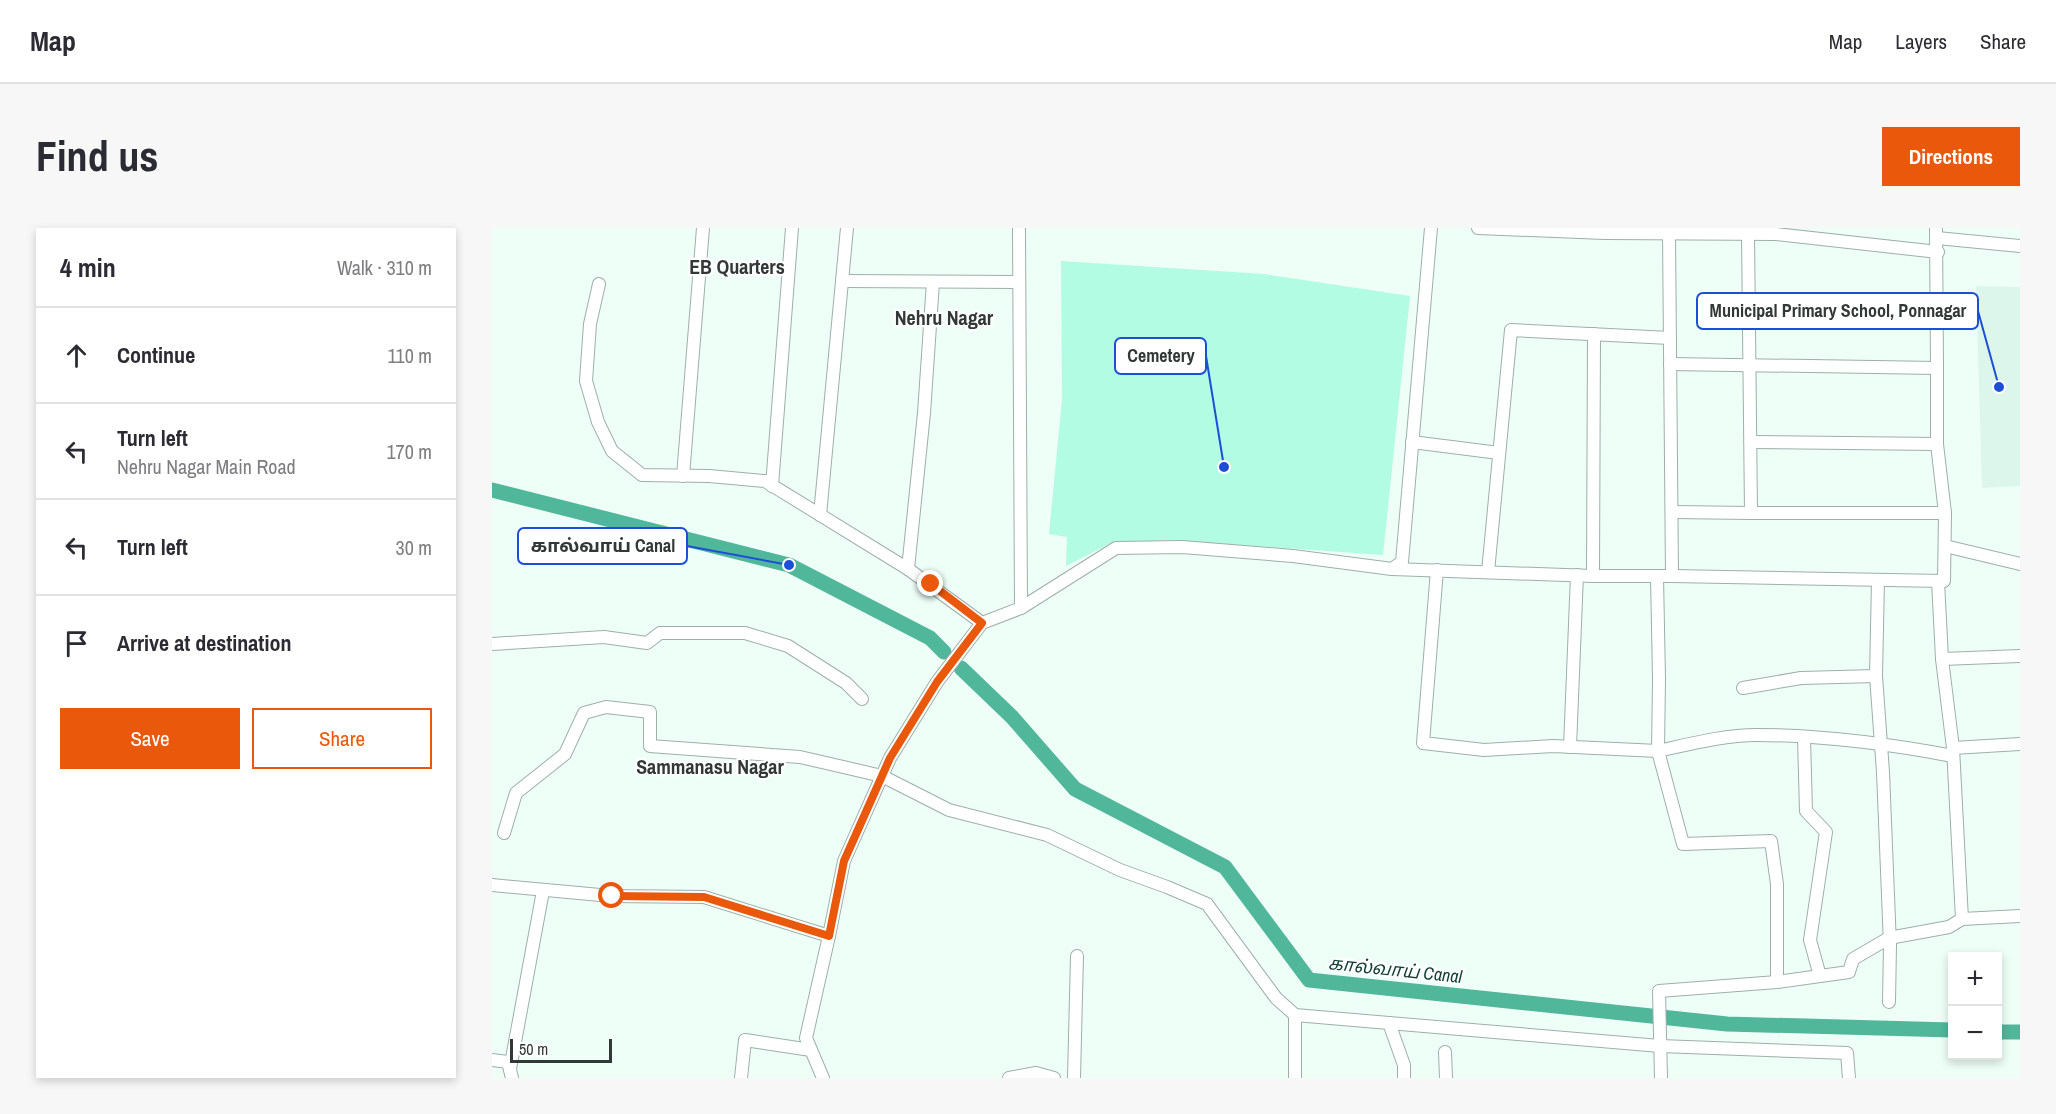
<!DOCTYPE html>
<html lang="en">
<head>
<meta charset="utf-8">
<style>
	:root { --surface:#fff; --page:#f7f7f7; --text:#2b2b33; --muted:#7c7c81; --line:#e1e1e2; --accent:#ea580c }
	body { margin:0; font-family:"Archivo Narrow","Noto Sans Tamil",sans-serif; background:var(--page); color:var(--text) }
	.controls { position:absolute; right:18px; bottom:18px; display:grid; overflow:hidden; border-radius:0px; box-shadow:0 3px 9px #0003 }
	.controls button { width:54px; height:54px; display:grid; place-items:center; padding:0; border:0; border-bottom:2px solid var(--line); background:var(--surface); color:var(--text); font:30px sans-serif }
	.scale { position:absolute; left:18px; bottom:15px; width:102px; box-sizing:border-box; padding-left:6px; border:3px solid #313835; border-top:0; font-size:16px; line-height:21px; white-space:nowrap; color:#313835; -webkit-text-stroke:4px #fff; paint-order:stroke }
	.stop { position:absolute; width:18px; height:18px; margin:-14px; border:4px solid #ea580c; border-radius:50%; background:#fff }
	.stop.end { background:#ea580c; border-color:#fff; box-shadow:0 2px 6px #0008 }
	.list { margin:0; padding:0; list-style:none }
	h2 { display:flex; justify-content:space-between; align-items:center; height:78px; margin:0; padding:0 24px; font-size:26px }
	h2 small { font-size:20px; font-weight:400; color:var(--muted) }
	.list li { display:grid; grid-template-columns:39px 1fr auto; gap:18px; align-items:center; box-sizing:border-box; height:96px; padding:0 24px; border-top:2px solid var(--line) }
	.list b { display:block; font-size:22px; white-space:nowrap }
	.list p { margin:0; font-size:20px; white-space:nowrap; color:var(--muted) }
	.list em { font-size:20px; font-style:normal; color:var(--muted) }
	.actions { display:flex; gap:12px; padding:18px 24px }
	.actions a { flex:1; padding:14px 0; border:2px solid var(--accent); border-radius:0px; text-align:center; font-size:21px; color:var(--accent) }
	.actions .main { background:var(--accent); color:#fff }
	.icon { flex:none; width:33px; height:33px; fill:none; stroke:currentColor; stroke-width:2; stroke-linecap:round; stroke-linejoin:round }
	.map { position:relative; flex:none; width:1528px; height:850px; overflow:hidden; border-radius:0px }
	header { display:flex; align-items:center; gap:36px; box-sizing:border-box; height:84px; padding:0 30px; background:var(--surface); border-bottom:2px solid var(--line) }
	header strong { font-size:28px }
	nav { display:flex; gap:33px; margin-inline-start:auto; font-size:21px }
	.intro { display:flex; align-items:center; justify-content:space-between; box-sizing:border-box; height:144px; padding:0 36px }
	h1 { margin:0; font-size:42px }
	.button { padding:15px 27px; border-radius:0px; background:var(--accent); color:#fff; font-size:21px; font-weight:700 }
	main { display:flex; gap:36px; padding:0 36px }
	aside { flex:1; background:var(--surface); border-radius:0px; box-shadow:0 3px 9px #0003 }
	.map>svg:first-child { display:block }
</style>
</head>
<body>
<header>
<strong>Map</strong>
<nav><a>Map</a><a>Layers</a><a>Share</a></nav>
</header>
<div class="intro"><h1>Find us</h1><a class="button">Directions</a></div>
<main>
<aside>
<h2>4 min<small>Walk · 310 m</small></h2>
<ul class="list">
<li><svg class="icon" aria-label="ahead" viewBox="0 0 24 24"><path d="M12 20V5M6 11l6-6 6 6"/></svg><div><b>Continue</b></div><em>110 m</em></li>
<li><svg class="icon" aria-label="left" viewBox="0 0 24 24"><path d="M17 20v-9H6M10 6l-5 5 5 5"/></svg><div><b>Turn left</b><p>Nehru Nagar Main Road</p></div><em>170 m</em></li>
<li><svg class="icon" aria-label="left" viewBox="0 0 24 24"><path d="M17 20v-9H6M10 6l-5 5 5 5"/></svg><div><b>Turn left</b></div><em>30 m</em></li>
<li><svg class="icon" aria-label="arrive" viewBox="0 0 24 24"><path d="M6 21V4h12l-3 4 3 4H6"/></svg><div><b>Arrive at destination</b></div></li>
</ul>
<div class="actions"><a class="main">Save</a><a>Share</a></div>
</aside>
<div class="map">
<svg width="1528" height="850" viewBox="0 0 1528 850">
	<rect width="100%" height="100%" fill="#eefff8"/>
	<polygon fill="#dcf6ec" points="1484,58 1528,59 1528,258 1490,260"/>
	<polygon fill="#b1fce3" points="569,33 772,46 918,68 891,327 677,312 619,315 574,338 575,309 557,306 570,171"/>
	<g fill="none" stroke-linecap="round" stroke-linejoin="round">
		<g stroke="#51b79a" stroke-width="15">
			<polyline points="0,262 297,337 438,410 452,424"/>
			<polyline points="469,440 520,489 583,561 733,639 817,752 1235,796 1460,802"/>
			<polyline points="1506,804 1528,804"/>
		</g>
		<defs>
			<g id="street">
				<polyline points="527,0 529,380"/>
				<polyline points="986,0 1113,5 1284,6 1446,24"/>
				<polyline points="1445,10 1528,18"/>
				<polyline points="350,53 526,54"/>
				<polyline points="107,56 98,96 94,153 106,194 120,223 150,247 217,248 273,253 416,341 490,395"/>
				<polyline points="1178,136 1445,140 1444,0"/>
				<polyline points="920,214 1007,225"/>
				<polyline points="1259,214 1445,216 1445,140"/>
				<polyline points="1445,216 1453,285"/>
				<polyline points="191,248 211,0"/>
				<polyline points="280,258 300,0"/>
				<polyline points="1180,284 1259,285 1256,6"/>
				<polyline points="328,287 355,0"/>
				<polyline points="1453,318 1528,336"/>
				<polyline points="416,341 432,185 441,54"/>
				<polyline points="900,341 1101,348 1180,348 1177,5"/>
				<polyline points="945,342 931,515 992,522 1061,518 1166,523 1167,451 1165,348"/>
				<polyline points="996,344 1019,102 1178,110"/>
				<polyline points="1101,348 1102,106"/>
				<polyline points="1180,348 1452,353 1453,285 1259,285"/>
				<polyline points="1386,352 1384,448 1391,544 1398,717 1397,774"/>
				<polyline points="1446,353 1450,431 1461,520 1470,691 1528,688"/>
				<polyline points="490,395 529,380 624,320 690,319 801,328 900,341 910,334 939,0"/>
				<polyline points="0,416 112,409 155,415 168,405 253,405 296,418 354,455 370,471"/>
				<polyline points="1450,431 1528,428"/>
				<polyline points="1251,460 1309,450 1384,448"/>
				<polyline points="1312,510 1314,583 1334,604 1318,712 1328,748"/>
				<polyline points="1078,519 1085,347"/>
				<polyline points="1461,520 1528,516"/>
				<path d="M1461,528C1397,516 1331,507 1265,507C1232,507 1198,516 1166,523L1191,616L1279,613L1285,656V754L1357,744L1361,731L1397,710L1457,699L1470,691"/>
				<polyline points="12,605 24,565 73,526 92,485 114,479 158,484 158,518 308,529 390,548 457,582 555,607 628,642 675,659 715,676 784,770 803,787 1168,818 1355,825 1357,850"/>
				<polyline points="0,657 119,668 212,669 337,708"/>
				<polyline points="897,795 912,837 912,850"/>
				<polyline points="953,824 954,850"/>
				<polyline points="0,832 16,834 20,850"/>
				<polyline points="18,841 51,663"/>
				<polyline points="249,850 253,812 319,822"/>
				<polyline points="331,850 314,810 337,708 352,633 398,530 445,454 490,395"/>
				<polyline points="517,850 544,845 562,850"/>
				<polyline points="582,850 585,728"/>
				<polyline points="803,850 803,787"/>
				<polyline points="1169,850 1167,763 1285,754"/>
			</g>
		</defs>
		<use href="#street" stroke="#9eaea9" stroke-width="14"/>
		<use href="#street" stroke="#fff" stroke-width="12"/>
	</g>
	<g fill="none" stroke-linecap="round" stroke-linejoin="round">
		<polyline stroke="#ea580c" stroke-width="8" points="120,668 212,669 337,708 352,633 398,530 445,454 490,395 439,356"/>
	</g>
	<g text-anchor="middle" stroke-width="4.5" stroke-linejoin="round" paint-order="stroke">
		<g font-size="18" font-style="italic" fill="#113e32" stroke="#fff">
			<text transform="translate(903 742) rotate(6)" y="6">கால்வாய் Canal</text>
		</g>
		<g font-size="20" font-weight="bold" fill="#313835" stroke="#fff">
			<text x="245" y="46">EB Quarters</text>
			<text x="452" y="97">Nehru Nagar</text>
			<text x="218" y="546">Sammanasu Nagar</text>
		</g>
	</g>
	<path fill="none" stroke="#1d4ed8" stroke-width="2" d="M1507 159L1486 83M732 239L714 128M297 337L195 318"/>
	<g fill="#1d4ed8" stroke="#fff" stroke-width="2">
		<circle cx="1507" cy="159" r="6"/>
		<circle cx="732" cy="239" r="6"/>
		<circle cx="297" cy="337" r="6"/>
	</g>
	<g fill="#fff" stroke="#1d4ed8" stroke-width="2">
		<rect x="1205" y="65" width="281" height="36" rx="6"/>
		<rect x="623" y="110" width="91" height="36" rx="6"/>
		<rect x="26" y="300" width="169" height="36" rx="6"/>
	</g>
	<g font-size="18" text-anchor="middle" font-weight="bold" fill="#313835">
		<text x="1346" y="89">Municipal Primary School, Ponnagar</text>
		<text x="669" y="134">Cemetery</text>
		<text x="111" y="324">கால்வாய் Canal</text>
	</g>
</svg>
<div class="controls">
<button>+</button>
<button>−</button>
</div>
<div class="scale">50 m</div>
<div class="stop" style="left:120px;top:668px"></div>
<div class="stop end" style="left:439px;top:356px"></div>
</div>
</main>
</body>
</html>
